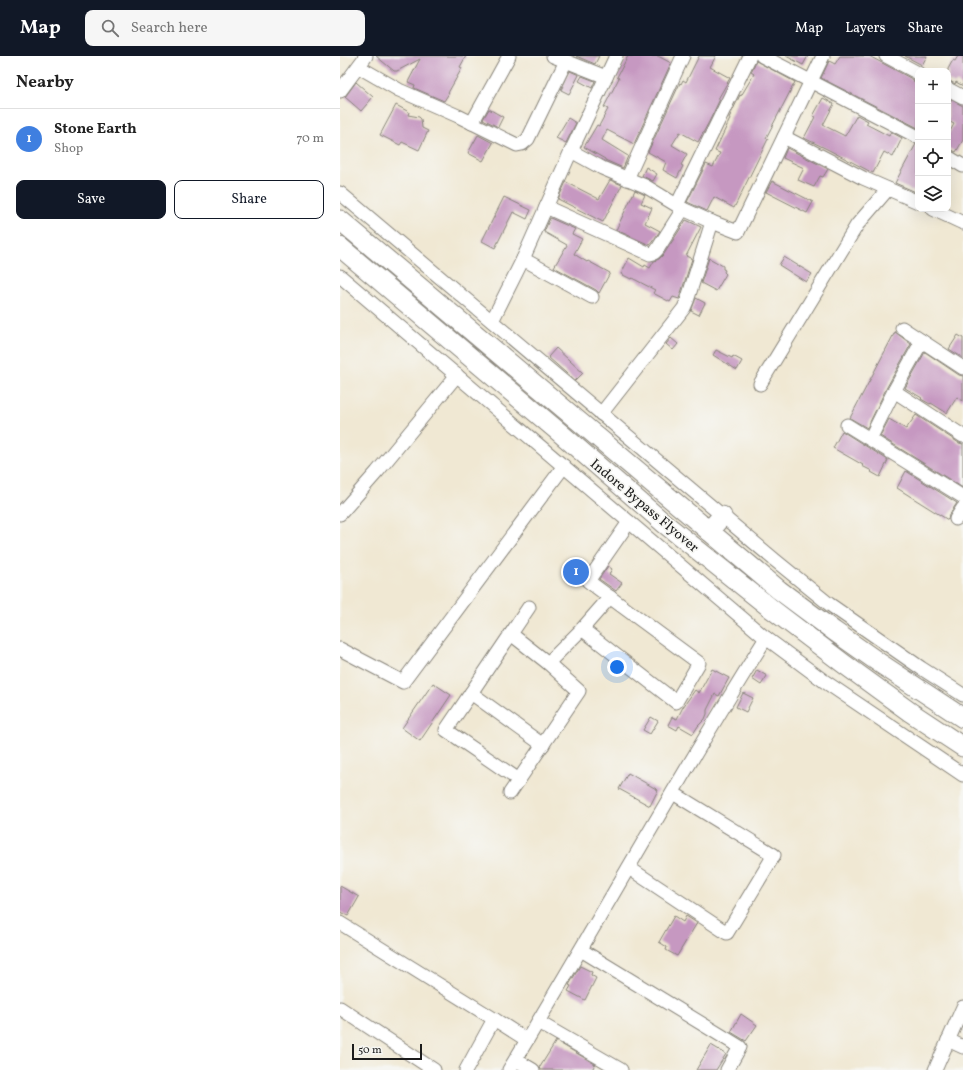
<!DOCTYPE html>
<html lang="en">
<head>
<meta charset="utf-8">
<style>
	:root { --surface:#fff; --page:#f6f6f6; --text:#222; --muted:#767676; --line:#e0e0e0; --accent:#111827 }
	body { margin:0; font-family:Vollkorn,serif; background:var(--page); color:var(--text) }
	.controls { position:absolute; right:12px; top:12px; display:grid; overflow:hidden; border-radius:8px; box-shadow:0 4px 16px #0002 }
	.controls button { width:36px; height:36px; display:grid; place-items:center; padding:0; border:0; border-bottom:1px solid var(--line); background:var(--surface); color:var(--text); font:20px sans-serif }
	.scale { position:absolute; left:12px; bottom:10px; width:70px; box-sizing:border-box; padding-left:4px; border:2px solid #1c1c1c; border-top:0; font-size:11px; line-height:14px; white-space:nowrap; color:#1c1c1c; -webkit-text-stroke:3px #f6f6f2; paint-order:stroke }
	.you { position:absolute; left:277px; top:611px; width:14px; height:14px; margin:-10px; border:3px solid #fff; border-radius:50%; background:#1a73e8; box-shadow:0 0 0 6px #1a73e833 }
	.badge { display:grid; place-items:center; width:26px; height:26px; border-radius:50%; background:var(--accent); color:#fff; font-size:13px; font-weight:700 }
	.pin { position:absolute; translate:-50% -50%; border:2px solid #fff; box-shadow:0 1px 4px #0006 }
	.list { margin:0; padding:0; list-style:none }
	h2 { display:flex; justify-content:space-between; align-items:center; height:52px; margin:0; padding:0 16px; font-size:17px }
	h2 small { font-size:13px; font-weight:400; color:var(--muted) }
	.list li { display:grid; grid-template-columns:26px 1fr auto; gap:12px; align-items:center; box-sizing:border-box; height:60px; padding:0 16px; border-top:1px solid var(--line) }
	.list b { display:block; font-size:15px; white-space:nowrap }
	.list p { margin:0; font-size:13px; white-space:nowrap; color:var(--muted) }
	.list em { font-size:13px; font-style:normal; color:var(--muted) }
	.actions { display:flex; gap:8px; padding:12px 16px }
	.actions a { flex:1; padding:9px 0; border:1px solid var(--accent); border-radius:8px; text-align:center; font-size:14px; color:var(--accent) }
	.actions .main { background:var(--accent); color:#fff }
	.icon { flex:none; width:22px; height:22px; fill:none; stroke:currentColor; stroke-width:2; stroke-linecap:round; stroke-linejoin:round }
	.map { position:relative; flex:none; width:623px; height:1014px; overflow:hidden }
	header { display:flex; align-items:center; gap:24px; box-sizing:border-box; height:56px; padding:0 20px; background:var(--accent); color:#fff }
	header strong { font-size:19px }
	nav { display:flex; gap:22px; margin-inline-start:auto; font-size:14px }
	.search { width:280px; height:36px; background:var(--page); display:flex; align-items:center; gap:10px; box-sizing:border-box; padding:0 14px; border-radius:8px; color:var(--muted); font-size:15px }
	main { display:flex }
	aside { flex:1; background:var(--surface) }
	.map>svg:first-child { display:block }
</style>
</head>
<body>
<header>
<strong>Map</strong>
<div class="search"><svg class="icon" aria-label="search" viewBox="0 0 24 24"><circle cx="10" cy="10" r="6"/><path d="M15 15l6 6"/></svg>Search here</div>
<nav><a>Map</a><a>Layers</a><a>Share</a></nav>
</header>
<main>
<aside>
<h2>Nearby<small></small></h2>
<ul class="list">
<li><span class="badge" style="background:#3f7fe0">1</span><div><b>Stone Earth</b><p>Shop</p></div><em>70 m</em></li>
</ul>
<div class="actions"><a class="main">Save</a><a>Share</a></div>
</aside>
<div class="map">
<svg width="623" height="1014" viewBox="0 0 623 1014">
	<rect width="100%" height="100%" fill="#f6f6f2"/>
	<filter id="ink" filterUnits="userSpaceOnUse"><feTurbulence type="fractalNoise" baseFrequency=".025" numOctaves="2"/><feDisplacementMap in="SourceGraphic" scale="8" xChannelSelector="R" yChannelSelector="G"/><feConvolveMatrix kernelMatrix="1 2 1 2 8 2 1 2 1" color-interpolation-filters="sRGB"/></filter>
	<filter id="wash" filterUnits="userSpaceOnUse"><feTurbulence type="fractalNoise" baseFrequency=".012" numOctaves="4" result="noise"/><feDisplacementMap in="SourceGraphic" scale="16" xChannelSelector="R" yChannelSelector="G"/><feGaussianBlur stdDeviation="0.9" result="paint"/><feColorMatrix in="noise" values="0 0 0 0 0 0 0 0 0 0 0 0 0 0 0 0 0 1.4 0 .05"/><feComposite in="paint" operator="in"/></filter>
	<g filter="url(#wash)">
		<rect width="100%" height="100%" fill="#f0e8d3"/>
		<g id="blocks">
			<g fill="#c698c1">
				<polygon points="36,0 126,0 120,11 122,12 108,37 109,37 104,45 74,32 75,29 68,26 80,3 57,15 54,15"/>
				<polygon points="236,0 259,0 255,8"/>
				<polygon points="288,0 318,0 331,7 294,88 267,74 262,84 288,100 283,112 265,104 265,103 244,91 257,69 259,70 268,53 264,51 279,22 277,21"/>
				<polygon points="359,0 376,0 370,11 390,22 378,43 380,43 369,66 358,86 340,76 332,89 347,98 341,109 343,110 337,122 323,114 326,106 308,96 340,27 341,28 343,24 346,26"/>
				<polygon points="446,0 468,0 463,9"/>
				<polygon points="500,0 529,0 574,24 573,25 578,28 578,72 481,22 489,5 495,8"/>
				<polygon points="565,0 587,0 582,9"/>
				<polygon points="618,0 623,0 623,30 616,26 615,28 608,24 608,13 613,4 615,5"/>
				<polygon points="416,5 455,26 426,82 428,83 394,152 374,141 367,155 347,146 366,108 373,111 380,97 375,95 390,63 389,62 400,39 401,40 414,18 411,16"/>
				<polygon points="230,15 239,19 229,38 221,34"/>
				<polygon points="242,20 255,25 252,32 239,25"/>
				<polygon points="16,26 33,41 21,55 5,41"/>
				<polygon points="483,42 494,48 483,69 505,80 517,59 528,65 526,68 549,80 551,76 562,82 553,101 544,96 533,117 487,93 464,82 475,61 473,60"/>
				<polygon points="608,42 623,50 623,84 616,96 608,92 608,79 614,68 608,65"/>
				<polygon points="56,49 69,56 68,59 79,61 81,63 82,72 88,75 79,94 62,86 60,89 40,79"/>
				<polygon points="149,53 163,61 158,71 143,63"/>
				<polygon points="228,62 236,67 226,87 216,82"/>
				<polygon points="138,79 153,87 143,105 128,97"/>
				<polygon points="576,88 578,89 578,137 555,127"/>
				<polygon points="447,92 488,113 483,121 480,120 474,131 458,124 464,112 443,102"/>
				<polygon points="306,111 317,118 313,125 302,120"/>
				<polygon points="270,124 282,129 263,166 218,143 226,126 259,143"/>
				<polygon points="432,125 473,146 467,157 426,136"/>
				<polygon points="295,134 305,139 301,147 312,152 305,167 320,175 310,189 276,174"/>
				<polygon points="164,141 191,154 187,163 173,156 155,192 142,185"/>
				<polygon points="210,162 235,173 232,178 242,183 234,198 247,206 248,205 270,217 259,237 256,234 214,211 227,189 204,176"/>
				<polygon points="346,164 361,171 346,200 352,203 339,243 333,241 330,246 313,237 315,234 292,222 291,223 281,218 289,202 304,211 305,209 310,212 314,205 319,203 324,198"/>
				<polygon points="444,201 472,218 466,226 439,209"/>
				<polygon points="369,202 383,210 383,213 385,214 384,216 386,218 376,235 361,227"/>
				<polygon points="356,242 365,247 359,259 351,255"/>
				<polygon points="555,276 571,288 547,331 527,372 510,362"/>
				<polygon points="618,279 623,282 623,302 609,293"/>
				<polygon points="331,282 338,288 333,294 326,288"/>
				<polygon points="216,292 243,317 235,325 208,301"/>
				<polygon points="376,294 392,302 393,300 402,305 397,314 373,299"/>
				<polygon points="585,296 619,319 623,320 623,345 617,341 607,357 591,347 590,348 581,343 582,342 565,332"/>
				<polygon points="576,359 619,387 623,388 623,432 540,380 549,363 566,373"/>
				<polygon points="502,375 548,404 540,421 531,416 532,415 522,410 523,409 493,392"/>
				<polygon points="566,415 617,447 609,459 608,464 557,432"/>
				<polygon points="268,510 272,513 269,518 282,527 276,535 259,523"/>
				<polygon points="372,613 389,622 379,640 375,638 367,654 367,658 365,663 358,670 353,678 339,670 337,674 328,669 332,661 337,663 343,651 355,634 359,637"/>
				<polygon points="417,614 427,620 421,629 412,623"/>
				<polygon points="93,627 111,639 80,685 62,672"/>
				<polygon points="403,637 413,642 406,656 396,651"/>
				<polygon points="311,661 318,665 310,678 303,674"/>
				<polygon points="288,717 318,734 310,750 279,733"/>
				<polygon points="0,830 19,841 8,860 0,856"/>
				<polygon points="334,860 343,866 346,860 357,867 337,900 326,894 327,891 319,886"/>
				<polygon points="240,910 252,916 251,919 256,922 245,944 228,935 231,930 229,929"/>
				<polygon points="401,958 417,969 406,985 391,976"/>
				<polygon points="216,985 255,1008 252,1014 201,1014 200,1011"/>
				<polygon points="371,989 386,998 376,1014 356,1014"/>
			</g>
		</g>
	</g>
	<g filter="url(#ink)">
		<use href="#blocks" fill-opacity="0" stroke="#868278" stroke-width="1"/>
		<g fill="none" stroke-linecap="round" stroke-linejoin="round">
			<defs>
				<g id="minor">
					<polyline points="213,0 266,21"/>
					<polyline points="422,0 578,81"/>
					<polyline points="546,0 578,17"/>
					<polyline points="19,11 59,34 118,60 177,89 182,88 188,83 226,5"/>
					<polyline points="608,33 623,41"/>
					<polyline points="0,35 26,0"/>
					<polyline points="132,67 169,0"/>
					<polyline points="444,81 523,122 578,146"/>
					<polyline points="231,95 262,112 305,130 343,153 372,166 398,176 483,0"/>
					<polyline points="608,101 623,110 623,109"/>
					<polyline points="287,123 343,0"/>
					<polyline points="0,137 436,505 489,548 581,612 623,639"/>
					<polyline points="337,149 410,0"/>
					<polyline points="206,151 310,198 314,197 317,194 343,153"/>
					<polyline points="593,153 623,167"/>
					<polyline points="183,203 252,241"/>
					<polyline points="0,220 422,579 484,625 623,719"/>
					<polyline points="152,265 183,203 231,95 276,0"/>
					<polyline points="562,272 623,312"/>
					<polyline points="420,328 517,169 548,133"/>
					<polyline points="554,335 623,380"/>
					<polyline points="261,358 344,252 347,245 372,166"/>
					<polyline points="507,369 623,441"/>
					<polyline points="530,383 554,335 582,285"/>
					<polyline points="0,458 37,416 117,319"/>
					<polyline points="616,463 623,452"/>
					<polyline points="242,573 336,646 359,607 248,525 289,466"/>
					<polyline points="0,593 63,626 224,410"/>
					<polyline points="208,607 242,573 270,541"/>
					<polyline points="131,637 203,689"/>
					<polyline points="179,724 106,674 189,551"/>
					<polyline points="170,737 239,635 208,607 171,578"/>
					<polyline points="289,812 387,877 434,799 333,737"/>
					<polyline points="0,867 154,963 187,984"/>
					<polyline points="241,894 400,991 387,1014"/>
					<polyline points="0,952 94,1014"/>
					<polyline points="198,966 281,1014"/>
					<polyline points="608,984 623,991"/>
					<polyline points="176,1004 193,1014"/>
					<polyline points="126,1014 154,963"/>
					<path d="M169,1014C256,871 337,723 426,582"/>
					<polyline points="595,1014 623,951"/>
				</g>
				<g id="highway">
					<polyline points="0,164 439,534 494,575 541,608 623,662"/>
					<polyline points="0,191 219,376 325,468 433,554 504,608 570,656 623,691"/>
					<polyline points="369,475 382,460"/>
				</g>
			</defs>
			<use href="#minor" stroke="#868278" stroke-width="15"/>
			<use href="#highway" stroke="#868278" stroke-width="21"/>
			<use href="#minor" stroke="#fff" stroke-width="13"/>
			<use href="#highway" stroke="#fff" stroke-width="19"/>
		</g>
	</g>
	<g text-anchor="middle" stroke-width="3.5" stroke-linejoin="round" paint-order="stroke">
		<g font-size="14" fill="#1c1c1c" stroke="#f6f6f2">
			<text transform="translate(305 449) rotate(40)" y="5">Indore Bypass Flyover</text>
		</g>
	</g>
</svg>
<div class="controls">
<button>+</button>
<button>−</button>
<button><svg class="icon" aria-label="locate" viewBox="0 0 24 24"><circle cx="12" cy="12" r="6"/><path d="M12 2v4M12 18v4M2 12h4M18 12h4"/></svg></button>
<button><svg class="icon" aria-label="layers" viewBox="0 0 24 24"><path d="M12 4l9 5-9 5-9-5zM3 14l9 5 9-5"/></svg></button>
</div>
<div class="scale">50 m</div>
<div class="you"></div>
<div class="pin badge" style="left:236px;top:516px;background:#3f7fe0">1</div>
</div>
</main>
</body>
</html>
